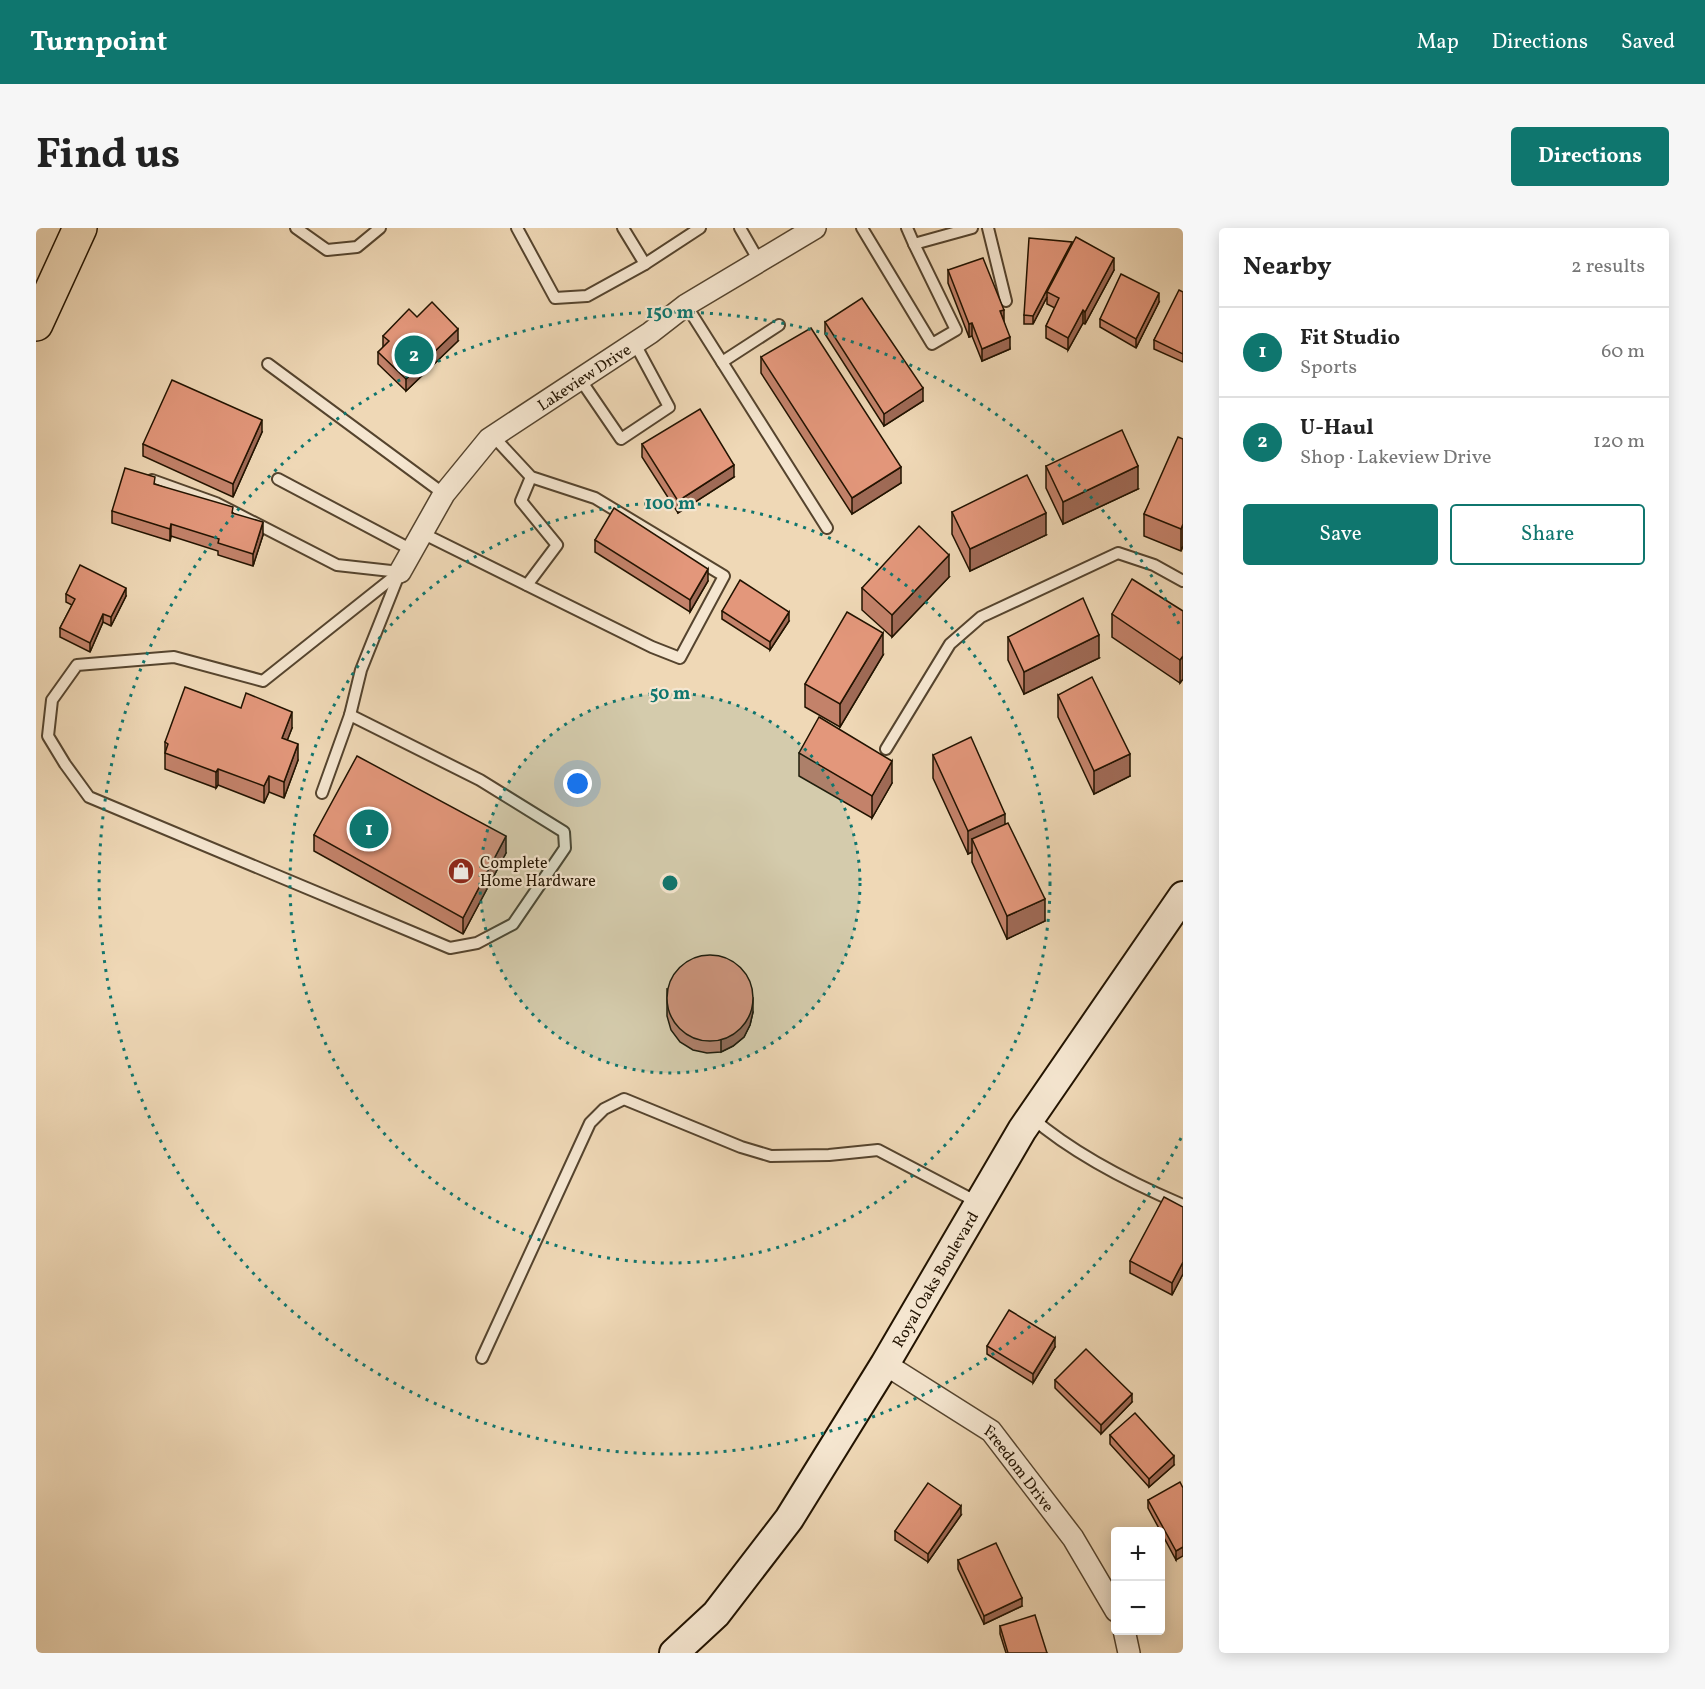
<!DOCTYPE html>
<html lang="en">
<head>
<meta charset="utf-8">
<style>
	:root { --surface:#fff; --page:#f6f6f6; --text:#222; --muted:#767676; --line:#e0e0e0; --accent:#0f766e }
	body { margin:0; font-family:Vollkorn,serif; background:var(--page); color:var(--text) }
	.controls { position:absolute; right:18px; bottom:18px; display:grid; overflow:hidden; border-radius:6px; box-shadow:0 3px 15px #0003 }
	.controls button { width:54px; height:54px; display:grid; place-items:center; padding:0; border:0; border-bottom:2px solid var(--line); background:var(--surface); color:var(--text); font:30px sans-serif }
	.you { position:absolute; left:542px; top:556px; width:21px; height:21px; margin:-15px; border:4px solid #fff; border-radius:50%; background:#1a73e8; box-shadow:0 0 0 9px #1a73e833 }
	.badge { display:grid; place-items:center; width:39px; height:39px; border-radius:50%; background:var(--accent); color:#fff; font-size:20px; font-weight:700 }
	.pin { position:absolute; translate:-50% -50%; border:3px solid #fff; box-shadow:0 2px 6px #0006 }
	.list { margin:0; padding:0; list-style:none }
	h2 { display:flex; justify-content:space-between; align-items:center; height:78px; margin:0; padding:0 24px; font-size:26px }
	h2 small { font-size:20px; font-weight:400; color:var(--muted) }
	.list li { display:grid; grid-template-columns:39px 1fr auto; gap:18px; align-items:center; box-sizing:border-box; height:90px; padding:0 24px; border-top:2px solid var(--line) }
	.list b { display:block; font-size:22px; white-space:nowrap }
	.list p { margin:0; font-size:20px; white-space:nowrap; color:var(--muted) }
	.list em { font-size:20px; font-style:normal; color:var(--muted) }
	.actions { display:flex; gap:12px; padding:18px 24px }
	.actions a { flex:1; padding:14px 0; border:2px solid var(--accent); border-radius:6px; text-align:center; font-size:21px; color:var(--accent) }
	.actions .main { background:var(--accent); color:#fff }
	.map { position:relative; flex:none; width:1147px; height:1425px; overflow:hidden; border-radius:6px }
	header { display:flex; align-items:center; gap:36px; box-sizing:border-box; height:84px; padding:0 30px; background:var(--accent); color:#fff }
	header strong { font-size:28px }
	nav { display:flex; gap:33px; margin-inline-start:auto; font-size:21px }
	.intro { display:flex; align-items:center; justify-content:space-between; box-sizing:border-box; height:144px; padding:0 36px }
	h1 { margin:0; font-size:42px }
	.button { padding:15px 27px; border-radius:6px; background:var(--accent); color:#fff; font-size:21px; font-weight:700 }
	main { display:flex; gap:36px; padding:0 36px }
	aside { flex:1; background:var(--surface); border-radius:6px; box-shadow:0 3px 15px #0003 }
	.map>svg:first-child { display:block }
</style>
</head>
<body>
<header>
<strong>Turnpoint</strong>
<nav><a>Map</a><a>Directions</a><a>Saved</a></nav>
</header>
<div class="intro"><h1>Find us</h1><a class="button">Directions</a></div>
<main>
<div class="map">
<svg width="1147" height="1425" viewBox="0 0 1147 1425">
	<rect width="100%" height="100%" fill="#efd8b6"/>
	<filter id="stains"><feTurbulence type="fractalNoise" baseFrequency=".00333" numOctaves="4"/><feColorMatrix values="0 0 0 0 .2 0 0 0 0 .09 0 0 0 0 .02 0 0 0 .5 -.17"/></filter>
	<radialGradient id="worn" r=".72"><stop offset=".6" stop-color="#630" stop-opacity="0"/><stop offset="1" stop-color="#630" stop-opacity=".3"/></radialGradient>
	<g fill="none" stroke-linecap="round" stroke-linejoin="round">
		<defs>
			<g id="lane">
				<polyline points="260,0 291,22 321,19 344,0"/>
				<polyline points="481,0 519,70 551,68 609,36 664,0"/>
				<polyline points="587,0 609,36"/>
				<polyline points="704,0 723,33"/>
				<polyline points="826,0 896,116 920,102 878,16"/>
				<polyline points="871,0 878,16 936,0"/>
				<polyline points="952,0 970,73"/>
				<polyline points="650,77 791,300"/>
				<polyline points="686,134 743,97"/>
				<polyline points="232,136 408,266"/>
				<polyline points="544,151 585,211 633,179 598,114"/>
				<polyline points="242,251 376,322"/>
				<polyline points="116,252 180,275 301,337 364,344"/>
				<polyline points="386,305 616,419 644,430 688,348 559,270 495,249 457,208"/>
				<polyline points="491,357 521,317 485,273 495,249"/>
				<polyline points="314,487 444,552 528,604 529,620 477,696 441,715 414,720 53,569 29,536 12,508 16,472 41,437 138,429 227,453 364,344"/>
				<polyline points="850,521 914,416 945,389 1082,325 1118,337 1147,353"/>
				<polyline points="286,565 314,487 325,442 364,344"/>
				<path d="M995,889C1038,926 1095,955 1147,977"/>
				<polyline points="446,1130 554,895 568,881 588,871 705,919 735,928 793,927 842,922 943,975"/>
			</g>
			<g id="street">
				<path id="s1" d="M364,344L408,266L453,211L614,105L650,77L779,0"/>
				<path id="s2" d="M849,1136L955,1203L1037,1310L1080,1383"/>
				<polyline points="1088,1402 1093,1425"/>
			</g>
			<g id="secondary">
				<path id="s3" d="M638,1425L680,1386L753,1291L849,1136L986,902L1147,668"/>
			</g>
			<polyline id="highway" points="0,96 44,0"/>
		</defs>
		<use href="#lane" stroke="#55442e" stroke-width="14"/>
		<use href="#street" stroke="#55442e" stroke-width="24"/>
		<use href="#secondary" stroke="#221300" stroke-width="32"/>
		<use href="#highway" stroke="#221300" stroke-width="36"/>
		<use href="#lane" stroke="#f5e6d0" stroke-width="10"/>
		<use href="#street" stroke="#f5e6d0" stroke-width="21"/>
		<use href="#secondary" stroke="#f5e6d0" stroke-width="28"/>
		<use href="#highway" stroke="#efd8b6" stroke-width="33"/>
	</g>
	<g fill="#c3826a" stroke="#221300" stroke-width="1.5">
		<polygon points="1036,17 1078,42 1049,96 1047,95 1032,122 1010,110 1010,98 1019,80 1011,76 1011,69 997,96 988,96 988,87"/>
		<polygon points="912,42 968,94 974,121 946,133 936,108 933,109 912,55"/>
		<polygon points="1147,64 1147,134 1118,121 1118,112"/>
		<polygon points="1123,74 1100,120 1064,99 1064,91"/>
		<polygon points="789,94 887,173 848,198 789,106"/>
		<polygon points="347,108 422,113 370,163 342,136 342,124 347,120"/>
		<polygon points="725,129 865,255 816,286 725,145"/>
		<polygon points="226,204 197,269 107,228 107,216"/>
		<polygon points="1147,211 1147,318 1145,323 1108,308 1108,286"/>
		<polygon points="606,216 698,249 642,285 606,229"/>
		<polygon points="1010,238 1102,261 1027,296 1010,260"/>
		<polygon points="119,256 197,285 227,307 217,338 182,327 182,323 135,308 134,313 76,295 76,283"/>
		<polygon points="916,284 1010,307 934,343 916,306"/>
		<polygon points="559,312 672,353 654,384 559,324"/>
		<polygon points="913,349 856,409 826,382 826,360"/>
		<polygon points="30,366 90,368 75,398 67,394 54,424 24,409 24,400 36,377 30,374"/>
		<polygon points="686,383 753,393 734,422 686,391"/>
		<polygon points="1147,383 1147,451 1144,455 1076,409 1076,386"/>
		<polygon points="972,409 1063,430 988,466 972,432"/>
		<polygon points="847,427 804,499 769,479 769,456"/>
		<polygon points="1022,467 1094,548 1058,566 1022,489"/>
		<polygon points="256,500 251,512 262,532 248,570 233,564 228,575 182,557 180,560 129,541 129,514"/>
		<polygon points="763,525 856,555 836,590 763,548"/>
		<polygon points="897,527 969,596 1009,693 971,711 936,634 936,624 932,626 897,550"/>
		<polygon points="278,607 470,625 427,706 278,623"/>
		<polygon points="631,761 717,784 714,797 708,809 697,818 685,824 671,825 657,822 644,814 635,802 631,788"/>
		<polygon points="1147,979 1147,1046 1136,1067 1094,1045 1094,1033"/>
		<polygon points="951,1118 1019,1119 997,1155 951,1126"/>
		<polygon points="1019,1152 1096,1174 1065,1206 1019,1160"/>
		<polygon points="1074,1207 1138,1237 1113,1259 1074,1216"/>
		<polygon points="1147,1260 1140,1332 1112,1280 1112,1272"/>
		<polygon points="925,1287 892,1334 859,1312 859,1303"/>
		<polygon points="922,1332 986,1378 948,1396 922,1341"/>
		<polygon points="964,1398 1011,1425 970,1425 964,1406"/>
	</g>
	<g fill="#9f6a56" stroke="#221300" stroke-width="1.5">
		<polygon points="1036,14 1036,23 1011,64 1011,69 997,96 997,88"/>
		<polygon points="1078,30 1078,42 1049,96 1049,84"/>
		<polygon points="1123,65 1123,74 1100,120 1100,111"/>
		<polygon points="968,82 968,94 964,83"/>
		<polygon points="1047,82 1047,95 1032,122 1032,110"/>
		<polygon points="936,95 936,108 933,109 933,96"/>
		<polygon points="422,101 422,113 370,163 370,151"/>
		<polygon points="974,109 974,121 946,133 946,121"/>
		<polygon points="887,160 887,173 848,198 848,186"/>
		<polygon points="226,192 226,204 197,269 197,256"/>
		<polygon points="698,237 698,249 642,285 642,273"/>
		<polygon points="1102,238 1102,261 1027,296 1027,274"/>
		<polygon points="865,239 865,255 816,286 816,270"/>
		<polygon points="1010,285 1010,307 934,343 934,321"/>
		<polygon points="227,294 227,307 217,338 217,326"/>
		<polygon points="135,296 135,308 134,313 134,301"/>
		<polygon points="1147,296 1147,318 1145,323 1145,301"/>
		<polygon points="913,327 913,349 856,409 856,387"/>
		<polygon points="672,341 672,353 654,384 654,372"/>
		<polygon points="90,360 90,368 75,398 75,389"/>
		<polygon points="753,384 753,393 734,422 734,414"/>
		<polygon points="67,386 67,394 54,424 54,415"/>
		<polygon points="847,405 847,427 804,499 804,476"/>
		<polygon points="1063,407 1063,430 988,466 988,444"/>
		<polygon points="1147,428 1147,451 1144,455 1144,432"/>
		<polygon points="256,484 256,500 246,526 246,510"/>
		<polygon points="262,516 262,532 248,570 248,554"/>
		<polygon points="1094,526 1094,548 1058,566 1058,543"/>
		<polygon points="856,533 856,555 836,590 836,568"/>
		<polygon points="182,541 182,557 180,560 180,544"/>
		<polygon points="233,548 233,564 228,575 228,558"/>
		<polygon points="969,586 969,608 936,611 936,624 932,626 932,603"/>
		<polygon points="470,608 470,625 427,706 427,690"/>
		<polygon points="1009,671 1009,693 971,711 971,688"/>
		<polygon points="717,771 717,784 714,797 708,809 697,818 685,824 685,812"/>
		<polygon points="1147,1034 1147,1046 1136,1067 1136,1055"/>
		<polygon points="1019,1110 1019,1119 997,1155 997,1146"/>
		<polygon points="1096,1166 1096,1174 1065,1206 1065,1197"/>
		<polygon points="1138,1228 1138,1237 1113,1259 1113,1251"/>
		<polygon points="925,1278 925,1287 892,1334 892,1326"/>
		<polygon points="1147,1319 1147,1328 1140,1332 1140,1323"/>
		<polygon points="986,1370 986,1378 948,1396 948,1388"/>
	</g>
	<g fill="#e3977b" stroke="#221300" stroke-width="1.5">
		<polygon points="1040,9 1078,30 1049,84 1047,82 1032,110 1010,98 1023,70 1011,64"/>
		<polygon points="993,10 1036,14 997,88 988,87"/>
		<polygon points="947,30 968,82 964,83 974,109 946,121 936,95 933,96 912,42"/>
		<polygon points="1085,46 1123,65 1100,111 1064,91"/>
		<polygon points="1143,62 1147,64 1147,126 1118,112"/>
		<polygon points="826,70 887,160 848,186 789,94"/>
		<polygon points="396,74 422,101 370,151 342,124 353,113 347,108 373,81 381,89"/>
		<polygon points="775,100 865,239 816,270 725,129"/>
		<polygon points="136,152 226,192 197,256 107,216"/>
		<polygon points="664,181 698,237 642,273 606,216"/>
		<polygon points="1086,202 1102,238 1027,274 1010,238"/>
		<polygon points="1142,209 1147,211 1147,296 1145,301 1108,286"/>
		<polygon points="89,240 119,249 118,256 197,279 196,285 227,294 217,326 182,315 183,311 135,296 134,301 76,283"/>
		<polygon points="991,247 1010,285 934,321 916,284"/>
		<polygon points="578,280 672,341 654,372 559,312"/>
		<polygon points="883,298 913,327 856,387 826,360"/>
		<polygon points="44,337 90,360 75,389 67,386 54,415 24,400 39,371 30,366"/>
		<polygon points="1096,351 1147,383 1147,428 1144,432 1076,386"/>
		<polygon points="704,352 753,384 734,414 686,383"/>
		<polygon points="1047,370 1063,407 988,444 972,409"/>
		<polygon points="811,384 847,405 804,476 769,456"/>
		<polygon points="1056,449 1094,526 1058,543 1022,467"/>
		<polygon points="149,459 205,480 210,465 256,484 246,510 262,516 248,554 233,548 228,558 182,541 180,544 129,525 132,516 129,514"/>
		<polygon points="783,489 856,533 836,568 763,525"/>
		<polygon points="935,509 969,586 932,603 897,527"/>
		<polygon points="321,528 470,608 427,690 278,607"/>
		<polygon points="972,595 1009,671 971,688 936,611"/>
		<circle cx="674" cy="770" r="43"/>
		<polygon points="1128,969 1147,979 1147,1034 1136,1055 1094,1033"/>
		<polygon points="973,1082 1019,1110 997,1146 951,1118"/>
		<polygon points="1050,1121 1096,1166 1065,1197 1019,1152"/>
		<polygon points="1099,1185 1138,1228 1113,1251 1074,1207"/>
		<polygon points="1144,1254 1147,1260 1147,1319 1140,1323 1112,1272"/>
		<polygon points="892,1255 925,1278 892,1326 859,1303"/>
		<polygon points="960,1315 986,1370 948,1388 922,1332"/>
		<polygon points="999,1387 1011,1425 972,1425 964,1398"/>
	</g>
	<circle cx="634" cy="655" r="190" fill="#0f766e" fill-opacity=".12"/>
	<g fill="none" stroke="#0f766e" stroke-width="3" stroke-dasharray="3 6">
		<circle cx="634" cy="655" r="190"/>
		<circle cx="634" cy="655" r="380"/>
		<path d="M1145 910A571 571 0 1 1 1145 400"/>
	</g>
	<defs>
		<symbol id="shop-disc" viewBox="-11 -11 22 22"><circle r="9.5" fill="#8f2418" stroke="#f5e6d0"/><path d="M-5-2.5h2.3a2.7 3.5 0 0 1 5.4 0H5L5.5 6h-11ZM-1.5-2.5h3a1.5 2.3 0 0 0-3 0Z" fill="#fff"/></symbol>
	</defs>
	<g fill-rule="evenodd">
		<use href="#shop-disc" x="410" y="628" width="30" height="30"/>
	</g>
	<g text-anchor="middle" stroke-width="4.5" stroke-linejoin="round" paint-order="stroke">
		<g font-size="16" fill="#221300" stroke="#f5e6d0">
			<text dy="6" stroke="none"><textPath href="#s1" startOffset="274">Lakeview Drive</textPath></text>
			<text dy="6" stroke="none"><textPath href="#s3" startOffset="458">Royal Oaks Boulevard</textPath></text>
			<text dy="6" stroke="none"><textPath href="#s2" startOffset="172">Freedom Drive</textPath></text>
		</g>
		<g font-size="16" fill="#221300" stroke="#f5e6d0" text-anchor="start">
			<text x="444" y="640">Complete<tspan x="444" dy="18">Home Hardware</tspan></text>
		</g>
	</g>
	<circle cx="634" cy="655" r="9" fill="#0f766e" stroke="#f5e6d0" stroke-width="3"/>
	<g font-size="18" text-anchor="middle" font-weight="bold" fill="#0f766e" stroke="#f5e6d0" stroke-width="4.5" stroke-linejoin="round" paint-order="stroke">
		<text x="634" y="90">150 m</text>
		<text x="634" y="281">100 m</text>
		<text x="634" y="471">50 m</text>
	</g>
	<rect width="100%" height="100%" filter="url(#stains)"/>
	<rect width="100%" height="100%" fill="url(#worn)"/>
</svg>
<div class="controls">
<button>+</button>
<button>−</button>
</div>
<div class="you"></div>
<div class="pin badge" style="left:333px;top:601px">1</div>
<div class="pin badge" style="left:378px;top:127px">2</div>
</div>
<aside>
<h2>Nearby<small>2 results</small></h2>
<ul class="list">
<li><span class="badge">1</span><div><b>Fit Studio</b><p>Sports</p></div><em>60 m</em></li>
<li><span class="badge">2</span><div><b>U-Haul</b><p>Shop · Lakeview Drive</p></div><em>120 m</em></li>
</ul>
<div class="actions"><a class="main">Save</a><a>Share</a></div>
</aside>
</main>
</body>
</html>
